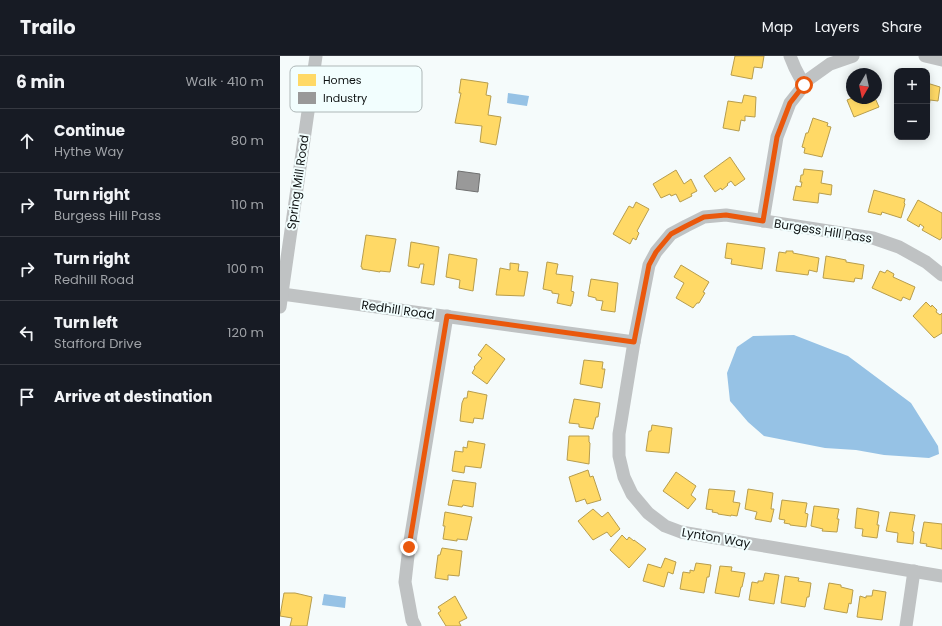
<!DOCTYPE html>
<html lang="en">
<head>
<meta charset="utf-8">
<style>
	:root { --surface:#171b24; --page:#242831; --text:#f1f3f6; --muted:#9ea1a6; --line:#363941 }
	body { margin:0; font-family:Poppins,sans-serif; background:var(--page); color:var(--text) }
	.controls { position:absolute; right:12px; top:12px; display:grid; overflow:hidden; border-radius:8px; box-shadow:0 2px 10px #0003 }
	.controls button { width:36px; height:36px; display:grid; place-items:center; padding:0; border:0; border-bottom:1px solid var(--line); background:var(--surface); color:var(--text); font:20px sans-serif }
	.compass { position:absolute; left:566px; top:12px; width:36px; height:36px; border-radius:50%; background:var(--surface); box-shadow:0 2px 10px #0003; rotate:189deg }
	.stop { position:absolute; width:12px; height:12px; margin:-9px; border:3px solid #ea580c; border-radius:50%; background:#fff }
	.stop.end { background:#ea580c; border-color:#fff; box-shadow:0 1px 4px #0008 }
	.list { margin:0; padding:0; list-style:none }
	h2 { display:flex; justify-content:space-between; align-items:center; height:52px; margin:0; padding:0 16px; font-size:17px }
	h2 small { font-size:13px; font-weight:400; color:var(--muted) }
	.list li { display:grid; grid-template-columns:26px 1fr auto; gap:12px; align-items:center; box-sizing:border-box; height:64px; padding:0 16px; border-top:1px solid var(--line) }
	.list b { display:block; font-size:15px; white-space:nowrap }
	.list p { margin:0; font-size:13px; white-space:nowrap; color:var(--muted) }
	.list em { font-size:13px; font-style:normal; color:var(--muted) }
	.icon { flex:none; width:22px; height:22px; fill:none; stroke:currentColor; stroke-width:2; stroke-linecap:round; stroke-linejoin:round }
	.map { position:relative; flex:none; width:662px; height:570px; overflow:hidden }
	header { display:flex; align-items:center; gap:24px; box-sizing:border-box; height:56px; padding:0 20px; background:var(--surface); border-bottom:1px solid var(--line) }
	header strong { font-size:19px }
	nav { display:flex; gap:22px; margin-inline-start:auto; font-size:14px }
	main { display:flex }
	aside { flex:1; background:var(--surface) }
	.map>svg:first-child { display:block }
</style>
</head>
<body>
<header>
<strong>Trailo</strong>
<nav><a>Map</a><a>Layers</a><a>Share</a></nav>
</header>
<main>
<aside>
<h2>6 min<small>Walk · 410 m</small></h2>
<ul class="list">
<li><svg class="icon" aria-label="ahead" viewBox="0 0 24 24"><path d="M12 20V5M6 11l6-6 6 6"/></svg><div><b>Continue</b><p>Hythe Way</p></div><em>80 m</em></li>
<li><svg class="icon" aria-label="right" viewBox="0 0 24 24"><path d="M7 20v-9h11M14 6l5 5-5 5"/></svg><div><b>Turn right</b><p>Burgess Hill Pass</p></div><em>110 m</em></li>
<li><svg class="icon" aria-label="right" viewBox="0 0 24 24"><path d="M7 20v-9h11M14 6l5 5-5 5"/></svg><div><b>Turn right</b><p>Redhill Road</p></div><em>100 m</em></li>
<li><svg class="icon" aria-label="left" viewBox="0 0 24 24"><path d="M17 20v-9H6M10 6l-5 5 5 5"/></svg><div><b>Turn left</b><p>Stafford Drive</p></div><em>120 m</em></li>
<li><svg class="icon" aria-label="arrive" viewBox="0 0 24 24"><path d="M6 21V4h12l-3 4 3 4H6"/></svg><div><b>Arrive at destination</b></div></li>
</ul>
</aside>
<div class="map">
<svg width="662" height="570" viewBox="0 0 662 570">
	<rect width="100%" height="100%" fill="#f5fbfb"/>
	<g fill="#96c2e5">
		<polygon points="228,37 249,40 247,50 227,47"/>
		<polygon points="514,279 568,300 631,347 658,390 659,398 649,402 604,399 576,394 545,392 484,380 468,366 450,345 447,317 457,291 473,280"/>
		<polygon points="44,538 66,541 65,552 42,549"/>
	</g>
	<g fill="#ffd966" stroke="#b79d4d">
		<polygon points="455,0 484,0 482,12 474,11 472,23 451,19"/>
		<polygon points="181,23 208,27 206,39 211,40 208,59 221,61 216,89 200,86 202,70 175,67 181,37 179,37"/>
		<polygon points="647,27 660,31 658,45 650,44 649,52 647,52"/>
		<polygon points="464,39 476,41 475,61 465,60 465,65 461,64 459,75 443,72 448,45 462,47"/>
		<polygon points="572,42 595,42 599,51 574,61 567,44"/>
		<polygon points="533,62 548,67 547,70 551,71 542,101 524,97 525,92 522,91 526,77 528,77"/>
		<polygon points="450,101 465,123 455,130 451,125 447,128 448,129 442,134 441,132 435,136 424,120"/>
		<polygon points="524,113 543,115 541,127 552,129 551,139 539,137 538,147 513,144 516,130 521,131 522,126 520,126 521,119 523,119"/>
		<polygon points="396,114 404,128 411,123 417,135 411,138 412,140 400,146 396,138 391,140 390,138 381,142 373,128"/>
		<polygon points="594,134 625,143 624,147 625,148 621,162 602,156 601,159 588,156"/>
		<polygon points="638,144 662,157 662,181 660,184 642,174 644,171 640,168 639,171 627,164"/>
		<polygon points="356,146 369,153 357,175 359,177 356,184 353,182 350,188 333,178 349,150 353,152"/>
		<polygon points="86,179 116,183 110,216 100,215 100,216 82,213 82,211 81,211"/>
		<polygon points="131,186 159,191 154,229 141,227 144,208 140,208 139,212 128,210"/>
		<polygon points="447,187 485,192 482,213 451,208 452,203 445,202"/>
		<polygon points="506,195 513,195 513,197 539,202 537,216 529,214 528,219 496,215 499,196 506,197"/>
		<polygon points="169,198 197,203 193,235 179,232 180,224 166,221"/>
		<polygon points="546,200 566,204 566,206 584,209 582,223 575,222 574,226 543,222"/>
		<polygon points="267,206 278,208 276,218 293,220 291,235 294,236 292,248 291,248 291,250 277,247 279,238 272,237 272,235 263,233"/>
		<polygon points="230,207 239,208 238,215 248,216 244,240 216,239 220,212 230,214"/>
		<polygon points="401,209 429,226 423,236 425,237 419,247 417,247 413,252 396,242 404,227 394,221"/>
		<polygon points="607,214 614,218 613,221 635,231 630,244 623,241 621,245 592,232 600,215 605,217"/>
		<polygon points="311,223 338,227 335,256 321,254 323,245 316,244 316,242 308,240"/>
		<polygon points="646,246 651,251 652,249 657,254 656,256 660,259 662,257 662,277 654,282 633,260"/>
		<polygon points="206,288 225,303 207,328 192,317 195,312 194,311 202,302 198,299"/>
		<polygon points="304,304 323,306 322,313 325,313 322,332 300,328"/>
		<polygon points="188,335 207,339 203,363 194,362 193,367 180,365 182,347 184,342 187,342"/>
		<polygon points="294,343 320,347 318,361 316,361 313,373 299,371 299,368 289,367"/>
		<polygon points="372,369 392,372 389,397 366,395 369,375 371,375"/>
		<polygon points="289,380 309,380 309,386 310,387 309,408 287,404"/>
		<polygon points="188,385 205,388 201,412 185,410 184,417 172,415 175,395 183,396 183,391 187,392"/>
		<polygon points="308,414 310,421 313,420 321,444 307,448 305,443 296,446 289,421"/>
		<polygon points="396,416 416,430 411,439 416,443 408,453 383,435"/>
		<polygon points="173,424 196,427 193,451 183,449 182,451 168,449"/>
		<polygon points="429,433 455,435 453,446 460,447 457,460 451,459 451,460 438,458 438,457 432,456 433,454 426,453"/>
		<polygon points="468,433 493,437 491,453 494,453 491,466 475,463 477,456 465,453"/>
		<polygon points="502,444 527,447 525,457 528,458 526,471 510,469 510,468 504,467 505,464 499,463"/>
		<polygon points="534,450 559,453 557,463 559,463 557,476 542,475 543,473 531,470"/>
		<polygon points="577,452 599,456 597,469 599,469 597,482 582,480 583,473 575,472"/>
		<polygon points="313,453 322,461 328,456 340,473 331,481 327,476 313,484 298,465"/>
		<polygon points="165,456 192,461 187,484 177,483 177,485 163,483 165,470 163,470"/>
		<polygon points="610,456 635,459 632,475 634,476 633,488 617,486 618,477 606,475"/>
		<polygon points="644,466 662,468 662,493 646,490 647,488 640,487"/>
		<polygon points="342,479 347,484 349,481 354,485 354,484 366,493 349,512 330,494"/>
		<polygon points="162,492 182,495 179,520 168,519 168,524 155,522 158,499 160,499"/>
		<polygon points="385,502 396,506 393,518 388,516 384,531 363,525 368,508 381,512"/>
		<polygon points="416,507 431,509 429,521 427,521 424,537 400,533 403,516 410,517 410,514 414,515"/>
		<polygon points="440,510 452,511 451,515 465,517 462,531 461,531 459,541 435,537"/>
		<polygon points="485,517 499,519 494,548 469,544 472,526 478,527 478,525 483,525"/>
		<polygon points="505,520 519,522 518,525 531,527 529,541 527,541 525,551 501,547"/>
		<polygon points="549,527 561,529 561,531 573,534 571,548 569,547 567,557 544,553"/>
		<polygon points="593,534 606,536 602,564 577,561 580,540 586,542 586,540 592,540"/>
		<polygon points="4,537 15,537 32,541 27,570 10,570 12,562 0,560"/>
		<polygon points="175,540 187,562 179,566 181,570 166,570 158,557 161,555 158,551"/>
	</g>
	<polygon fill="#999" stroke="#6f7070" points="178,115 200,118 198,136 176,133"/>
	<g fill="none" stroke-linecap="round" stroke-linejoin="round">
		<g stroke="#bfc2c3" stroke-width="13">
			<polyline points="510,0 515,12 524,29"/>
			<polyline points="645,0 662,4"/>
			<polyline points="483,165 497,81 510,47 529,23 550,8 573,0"/>
			<polyline points="662,219 646,206 619,191 593,182 446,159 424,161 406,170 391,178 376,196 369,209 354,286 339,378 339,400 344,421 352,438 368,457 385,470 401,476 662,520"/>
			<polyline points="2,238 354,286"/>
			<polyline points="0,251 36,0"/>
			<polyline points="135,570 132,564 125,526 129,491 167,260"/>
			<polyline points="626,570 634,515"/>
		</g>
	</g>
	<g fill="none" stroke-linecap="round" stroke-linejoin="round">
		<polyline stroke="#ea580c" stroke-width="5" points="129,491 167,260 354,286 369,209 376,196 391,178 406,170 424,161 446,159 483,165 497,81 510,47 524,29"/>
	</g>
	<g text-anchor="middle" stroke-width="4" stroke-linejoin="round" paint-order="stroke">
		<g font-size="12" fill="#0e1212" stroke="#f2fefe">
			<text transform="translate(18 126) rotate(-82)" y="4">Spring Mill Road</text>
			<text transform="translate(543 175) rotate(9)" y="4">Burgess Hill Pass</text>
			<text transform="translate(118 254) rotate(8)" y="4">Redhill Road</text>
			<text transform="translate(436 482) rotate(10)" y="4">Lynton Way</text>
		</g>
	</g>
	<rect x="10" y="10" width="132" height="46" rx="6" fill="#f2fefe" stroke="#aeb7b7" stroke-width="1"/>
	<rect x="18" y="18" width="18" height="12" fill="#ffd966"/>
	<rect x="18" y="36" width="18" height="12" fill="#999"/>
	<g font-size="11" fill="#0e1212">
		<text x="43" y="28">Homes</text>
		<text x="43" y="46">Industry</text>
	</g>
</svg>
<div class="controls">
<button>+</button>
<button>−</button>
</div>
<svg class="compass" viewBox="-18 -18 36 36"><path d="M0-13l5 13h-10z" fill="#e53935"/><path d="M0 13l5-13h-10z" fill="#9ea1a6"/></svg>
<div class="stop" style="left:524px;top:29px"></div>
<div class="stop end" style="left:129px;top:491px"></div>
</div>
</main>
</body>
</html>
